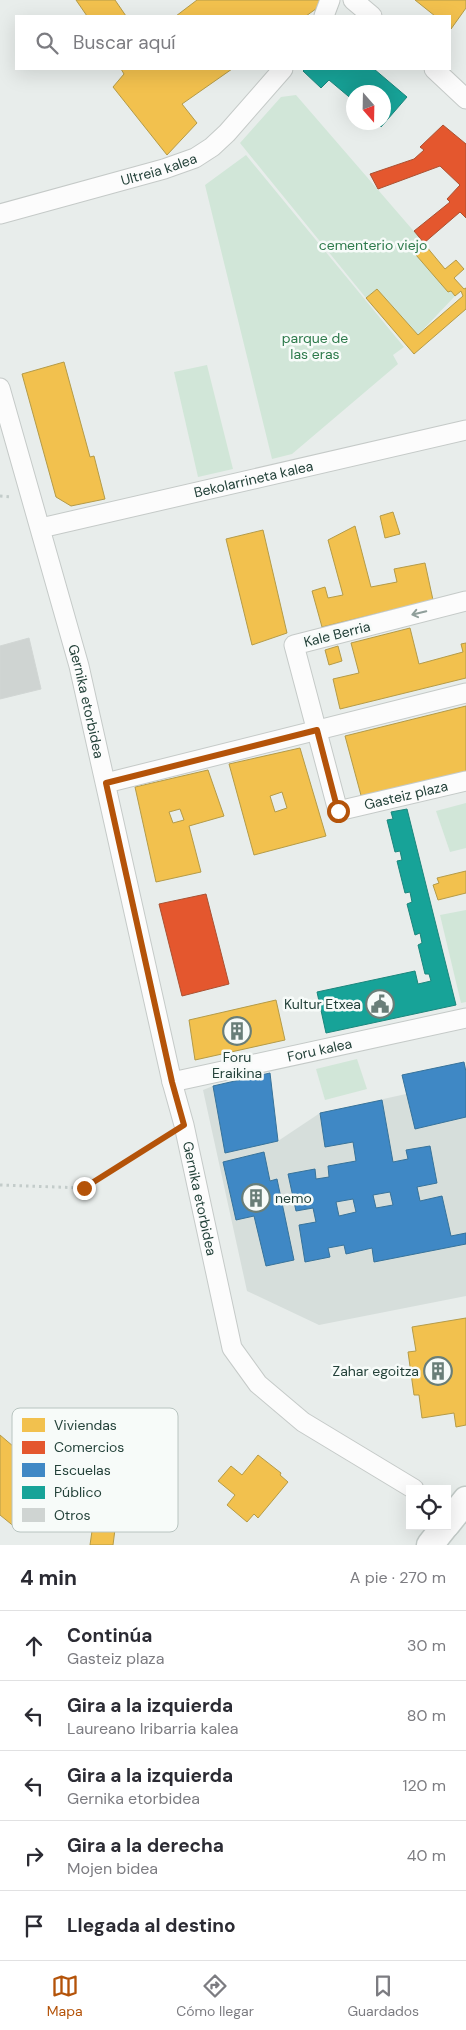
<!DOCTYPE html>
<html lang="es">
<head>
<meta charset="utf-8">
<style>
	:root { --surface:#fff; --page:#f2f2f3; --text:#2b2b33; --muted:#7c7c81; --line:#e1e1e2; --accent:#b45309 }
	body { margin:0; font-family:"DM Sans",sans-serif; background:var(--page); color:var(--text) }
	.controls { position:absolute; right:15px; bottom:15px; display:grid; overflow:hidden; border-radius:0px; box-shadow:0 5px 20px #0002 }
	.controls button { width:45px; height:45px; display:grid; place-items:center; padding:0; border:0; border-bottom:1px solid var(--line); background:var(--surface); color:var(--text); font:25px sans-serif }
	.compass { position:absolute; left:346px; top:85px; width:45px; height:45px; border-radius:50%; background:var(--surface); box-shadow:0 5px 20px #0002; rotate:160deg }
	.stop { position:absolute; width:15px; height:15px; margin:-11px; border:4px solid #b45309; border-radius:50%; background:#fff }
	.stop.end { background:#b45309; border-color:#fff; box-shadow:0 1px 5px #0008 }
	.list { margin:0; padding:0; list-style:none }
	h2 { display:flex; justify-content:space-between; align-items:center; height:65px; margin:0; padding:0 20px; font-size:21px }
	h2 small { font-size:16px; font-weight:400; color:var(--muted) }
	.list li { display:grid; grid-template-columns:32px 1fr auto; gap:15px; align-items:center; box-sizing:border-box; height:70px; padding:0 20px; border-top:1px solid var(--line) }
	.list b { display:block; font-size:19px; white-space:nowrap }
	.list p { margin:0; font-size:16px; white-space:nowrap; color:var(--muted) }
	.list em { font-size:16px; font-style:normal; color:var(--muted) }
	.icon { flex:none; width:28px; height:28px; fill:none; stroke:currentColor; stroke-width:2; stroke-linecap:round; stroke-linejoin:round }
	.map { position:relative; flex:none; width:466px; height:1545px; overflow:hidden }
	.search { position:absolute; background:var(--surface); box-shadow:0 5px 20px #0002; left:15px; right:15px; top:15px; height:55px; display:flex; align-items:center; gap:12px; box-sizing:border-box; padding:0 18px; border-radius:0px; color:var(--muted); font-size:19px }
	.sheet { height:415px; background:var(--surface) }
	nav { display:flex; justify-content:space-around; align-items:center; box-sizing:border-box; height:70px; border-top:1px solid var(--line); background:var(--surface); font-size:14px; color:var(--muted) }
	nav a { display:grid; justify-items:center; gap:2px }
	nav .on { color:var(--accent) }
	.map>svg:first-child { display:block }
</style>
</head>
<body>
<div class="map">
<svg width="466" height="1545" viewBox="0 0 466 1545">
	<rect width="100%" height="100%" fill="#e8edeb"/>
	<polygon fill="#d6dedb" points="464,1062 466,1072 466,1296 319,1325 247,1291 203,1090 213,1086 278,1141 320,1113 406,1094 402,1075"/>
	<g fill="#d1e6d8">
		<polygon points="296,95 424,243 416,255 455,296 418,335 377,289 366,298 240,143 281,97"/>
		<polygon points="246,155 404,347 393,355 398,364 292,454 272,459 205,185"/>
		<polygon points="207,365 233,469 198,477 174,372"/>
		<polygon points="466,803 466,848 450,852 436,811"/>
		<polygon points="466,910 466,1002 461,1003 440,915"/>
		<polygon points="357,1059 367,1089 325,1100 316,1069"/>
	</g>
	<g fill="#f2c14e" stroke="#b49b48" fill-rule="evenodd">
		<polygon points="76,0 115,0 126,16 87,16"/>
		<polygon points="197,0 326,0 327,1 306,16 176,16"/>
		<polygon points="415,0 466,0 466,8 451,29 450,16 435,16"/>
		<polygon points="121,69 232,69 182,104 197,123 167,155 113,87 124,74"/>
		<polygon points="426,246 445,269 456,260 464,269 454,278 464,289 466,288 466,309 414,354 366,298 377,289 418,335 463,296 461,291 455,296 451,291 448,292 416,255"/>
		<polygon points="64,362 90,457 94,456 105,499 71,506 56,497 22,374"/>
		<polygon points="393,512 400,534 385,538 380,516"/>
		<polygon points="355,526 371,587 397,582 394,569 425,563 433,600 322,627 312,591 325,587 328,598 343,595 328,540"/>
		<polygon points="263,530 287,633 252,645 226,539"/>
		<polygon points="410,628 419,664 463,652 461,644 466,643 466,678 340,709 333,679 359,673 351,643"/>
		<polygon points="338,646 342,661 329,665 325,650"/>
		<polygon points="466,706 466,773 362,799 345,736"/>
		<path d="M300,748L326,836L254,855L229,764ZM282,792L287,808L275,812L270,796Z"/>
		<path d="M208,770L224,816L189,826L201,872L156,882L135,787ZM180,809L184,820L173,823L169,812Z"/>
		<polygon points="466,871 466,893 438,900 433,885 439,883 437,878"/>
		<polygon points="276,1000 285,1040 195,1060 189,1020"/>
		<polygon points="466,1318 466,1425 456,1427 454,1413 422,1418 419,1395 414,1395 408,1352 416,1351 412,1327"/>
		<polygon points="0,1435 55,1482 16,1528 0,1515"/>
		<polygon points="258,1455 281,1473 280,1475 288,1482 258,1518 254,1514 247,1522 227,1505 235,1495 218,1481 231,1466 242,1475"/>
		<polygon points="95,1510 117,1514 113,1545 90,1545"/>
	</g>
	<g fill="#e4572e" stroke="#aa5132">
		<polygon points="443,125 466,144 466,218 460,212 424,243 414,231 450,202 447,199 460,185 440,166 378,189 370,174 414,159 424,150 420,147"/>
		<polygon points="206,894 229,984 182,996 159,904"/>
	</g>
	<g fill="#3f88c5" stroke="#37739b" fill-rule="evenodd">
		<polygon points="464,1062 466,1072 466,1117 415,1129 402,1075"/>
		<polygon points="270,1073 278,1141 225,1153 213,1086"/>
		<path d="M382,1100L393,1162L408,1159L406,1150L430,1146L437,1183L417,1187L420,1201L442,1196L451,1236L466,1233V1244L374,1262L372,1248L346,1254L344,1245L328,1248L330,1257L305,1262L299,1225L316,1222L313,1208L296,1211L288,1174L315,1169L316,1179L329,1177L328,1166L356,1161L353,1142L325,1147L320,1113ZM390,1192L393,1205L376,1208L373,1195ZM353,1199L356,1212L339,1216L336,1202Z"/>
		<polygon points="264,1152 270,1181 277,1179 294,1260 266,1266 254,1216 236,1220 223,1162"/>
	</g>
	<g fill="#17a398" stroke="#1b867c">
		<polygon points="305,69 374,69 407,97 381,127 377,122 384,122 384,92 354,92 354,101 329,80 321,88 303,71"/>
		<polygon points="407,809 456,1005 326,1033 317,992 415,971 418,984 431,981 429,974 425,974 418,945 422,943 420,933 415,935 407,904 412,902 410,892 405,893 397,861 402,860 400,851 395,852 387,820 393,819 391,812"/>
	</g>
	<polygon fill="#cfd4d2" stroke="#d1d6d4" points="29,638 41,689 0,699 0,646"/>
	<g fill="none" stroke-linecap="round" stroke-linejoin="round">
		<defs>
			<g id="street">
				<polyline points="353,0 372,16"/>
				<polyline points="324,16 330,0"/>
				<polyline points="434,69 466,99"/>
				<path id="s1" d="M0,214L164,169L195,158L212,147L227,133L283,69"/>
				<path id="s2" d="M0,388L79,666L172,1082L184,1125L232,1348L258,1384L303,1422L414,1489"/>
				<path id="s3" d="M41,528L466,430"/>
				<path id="s4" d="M466,601L294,645L338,811L466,781"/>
				<polyline points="106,783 466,693"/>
				<path id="s5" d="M172,1082L466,1018"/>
			</g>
			<g id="secondary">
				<polyline points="447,1524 466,1500"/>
				<polyline points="430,1545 445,1526"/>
			</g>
		</defs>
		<use href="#street" stroke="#c5cac8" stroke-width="21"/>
		<use href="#secondary" stroke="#c3cbc8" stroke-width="29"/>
		<g stroke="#c3ccca" stroke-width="3" stroke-dasharray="2.5 4" stroke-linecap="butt">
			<polyline points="0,496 12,497"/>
			<polyline points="0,1185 84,1188 169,1135"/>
		</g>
		<use href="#street" stroke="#fcfcfc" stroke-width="19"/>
		<use href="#secondary" stroke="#fcfcfc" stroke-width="26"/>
	</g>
	<defs><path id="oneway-shaft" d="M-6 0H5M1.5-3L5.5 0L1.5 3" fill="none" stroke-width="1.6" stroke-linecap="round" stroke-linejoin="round" transform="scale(1.25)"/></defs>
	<use stroke="#909f9b" href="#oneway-shaft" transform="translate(419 613) rotate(166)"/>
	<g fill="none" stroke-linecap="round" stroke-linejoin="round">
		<polyline stroke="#b45309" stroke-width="6" points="84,1188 184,1125 172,1082 106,783 317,730 338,811"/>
	</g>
	<defs>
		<symbol id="civic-ring" viewBox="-11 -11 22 22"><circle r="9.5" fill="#f7fbf9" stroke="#697e78" stroke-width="1.5"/><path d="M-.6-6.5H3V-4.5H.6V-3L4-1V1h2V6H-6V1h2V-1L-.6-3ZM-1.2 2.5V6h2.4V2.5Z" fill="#697e78"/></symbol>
		<symbol id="building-ring" viewBox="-11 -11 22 22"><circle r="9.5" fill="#f7fbf9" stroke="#697e78" stroke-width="1.5"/><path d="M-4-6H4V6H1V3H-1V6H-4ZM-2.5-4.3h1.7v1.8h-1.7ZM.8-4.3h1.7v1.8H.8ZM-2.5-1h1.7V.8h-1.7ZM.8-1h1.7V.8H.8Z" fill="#697e78"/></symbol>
	</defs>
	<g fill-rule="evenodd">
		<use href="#civic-ring" x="364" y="988" width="32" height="32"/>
		<use href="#building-ring" x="221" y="1015" width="32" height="32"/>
		<use href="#building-ring" x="240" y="1182" width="32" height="32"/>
		<use href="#building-ring" x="422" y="1355" width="32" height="32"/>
	</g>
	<g text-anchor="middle" stroke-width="5" stroke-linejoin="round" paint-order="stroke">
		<g font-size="14" fill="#24423a" stroke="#f7fbf9">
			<text dy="5" stroke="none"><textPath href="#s1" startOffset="165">Ultreia kalea</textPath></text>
			<text dy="5" stroke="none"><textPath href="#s3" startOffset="218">Bekolarrineta kalea</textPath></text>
			<text transform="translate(337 634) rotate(-14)" y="5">Kale Berria</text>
			<text dy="5" stroke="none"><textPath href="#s2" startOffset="325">Gernika etorbidea</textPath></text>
			<text dy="5" stroke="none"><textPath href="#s4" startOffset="419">Gasteiz plaza</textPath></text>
			<text dy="5" stroke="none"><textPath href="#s5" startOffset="151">Foru kalea</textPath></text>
			<text dy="5" stroke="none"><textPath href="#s2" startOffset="835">Gernika etorbidea</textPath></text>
		</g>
		<g font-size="14" fill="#2d7a4b" stroke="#f7fbf9">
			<text x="373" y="250">cementerio viejo</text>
			<text x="315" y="343">parque de<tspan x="315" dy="16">las eras</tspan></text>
		</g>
		<g font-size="14" fill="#24423a" stroke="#f7fbf9" text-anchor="end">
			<text x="361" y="1009">Kultur Etxea</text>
			<text x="237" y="1062" text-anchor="middle">Foru<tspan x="237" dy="16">Eraikina</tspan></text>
			<text x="275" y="1203" text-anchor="start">nemo</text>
			<text x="419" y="1376">Zahar egoitza</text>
		</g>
	</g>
	<rect x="12" y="1408" width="166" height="124" rx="8" fill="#f7fbf9" stroke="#b8c4c0" stroke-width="1"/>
	<rect x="22" y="1418" width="23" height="14" fill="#f2c14e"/>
	<rect x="22" y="1441" width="23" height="13" fill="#e4572e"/>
	<rect x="22" y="1463" width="23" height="14" fill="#3f88c5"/>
	<rect x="22" y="1486" width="23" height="13" fill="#17a398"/>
	<rect x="22" y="1508" width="23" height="14" fill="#cfd4d2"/>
	<g font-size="14" fill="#24423a">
		<text x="54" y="1430">Viviendas</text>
		<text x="54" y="1452">Comercios</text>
		<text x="54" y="1475">Escuelas</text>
		<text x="54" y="1497">Público</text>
		<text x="54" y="1520">Otros</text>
	</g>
</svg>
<div class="controls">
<button><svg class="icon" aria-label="locate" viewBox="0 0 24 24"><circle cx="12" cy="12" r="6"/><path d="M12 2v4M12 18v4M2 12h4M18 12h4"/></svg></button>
</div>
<svg class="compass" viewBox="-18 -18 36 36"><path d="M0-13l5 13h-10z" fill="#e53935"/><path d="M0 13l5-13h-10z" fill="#7c7c81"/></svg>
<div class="stop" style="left:338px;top:811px"></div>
<div class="stop end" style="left:84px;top:1188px"></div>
<div class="search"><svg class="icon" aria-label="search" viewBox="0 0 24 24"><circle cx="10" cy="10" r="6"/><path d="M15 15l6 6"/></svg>Buscar aquí</div>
</div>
<section class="sheet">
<h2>4 min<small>A pie · 270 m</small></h2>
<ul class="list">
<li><svg class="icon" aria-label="ahead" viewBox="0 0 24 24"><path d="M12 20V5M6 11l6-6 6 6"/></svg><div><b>Continúa</b><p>Gasteiz plaza</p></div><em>30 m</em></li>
<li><svg class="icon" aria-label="left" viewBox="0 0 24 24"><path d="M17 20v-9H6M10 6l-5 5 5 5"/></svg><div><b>Gira a la izquierda</b><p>Laureano Iribarria kalea</p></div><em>80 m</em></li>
<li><svg class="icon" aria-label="left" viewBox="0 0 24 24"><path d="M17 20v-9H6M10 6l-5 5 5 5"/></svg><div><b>Gira a la izquierda</b><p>Gernika etorbidea</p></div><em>120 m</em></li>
<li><svg class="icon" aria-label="right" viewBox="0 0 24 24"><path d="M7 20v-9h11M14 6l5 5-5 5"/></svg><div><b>Gira a la derecha</b><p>Mojen bidea</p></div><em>40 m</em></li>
<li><svg class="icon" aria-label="arrive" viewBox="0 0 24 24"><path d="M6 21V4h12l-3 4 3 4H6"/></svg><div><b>Llegada al destino</b></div></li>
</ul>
</section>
<nav>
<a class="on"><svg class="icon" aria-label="map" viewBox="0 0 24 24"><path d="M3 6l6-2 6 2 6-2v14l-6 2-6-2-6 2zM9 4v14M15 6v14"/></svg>Mapa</a>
<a><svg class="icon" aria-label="directions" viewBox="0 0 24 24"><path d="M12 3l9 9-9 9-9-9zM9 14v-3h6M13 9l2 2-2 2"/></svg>Cómo llegar</a>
<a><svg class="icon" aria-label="saved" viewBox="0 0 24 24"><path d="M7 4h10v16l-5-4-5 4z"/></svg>Guardados</a>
</nav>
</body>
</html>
